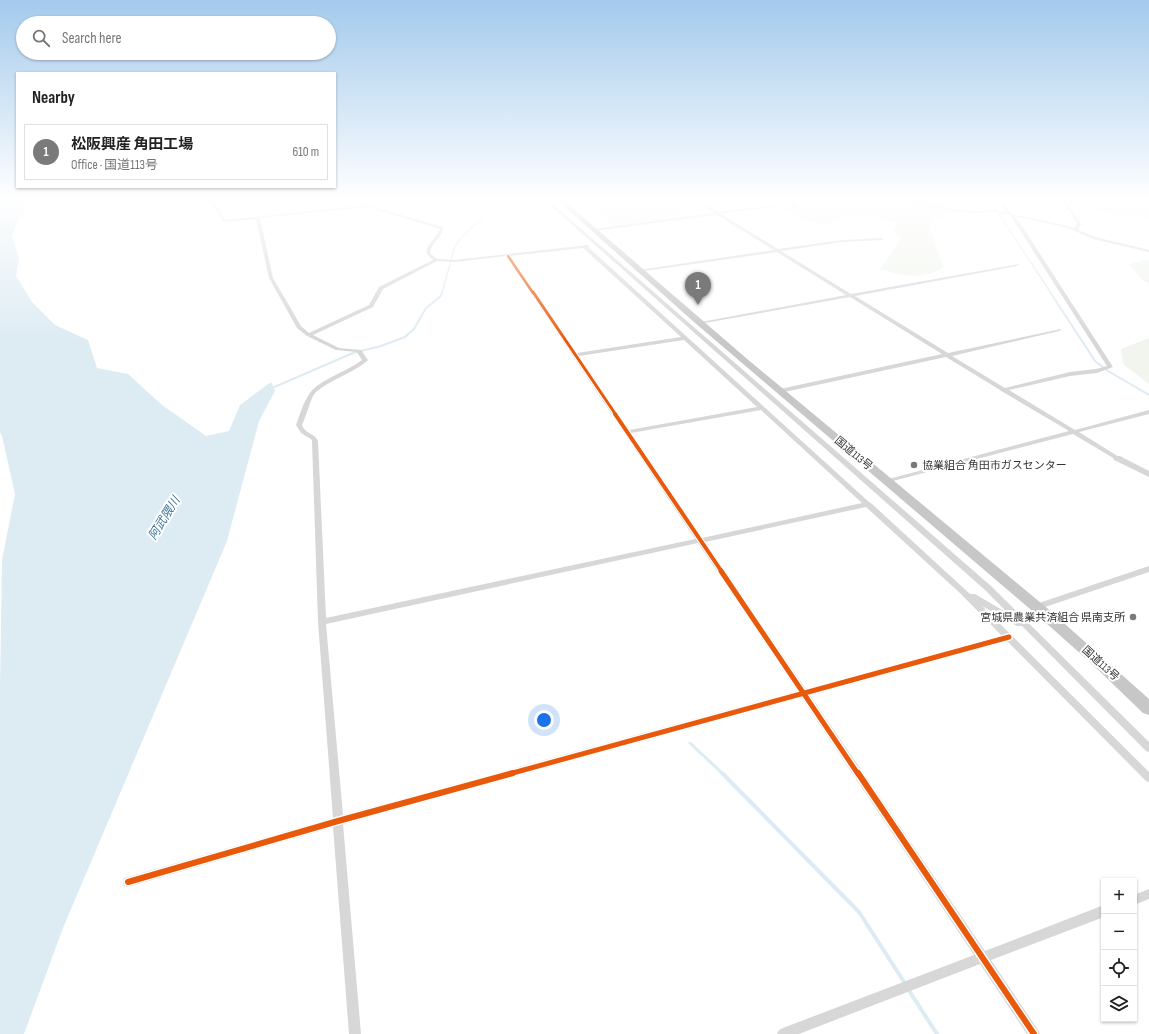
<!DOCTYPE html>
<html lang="en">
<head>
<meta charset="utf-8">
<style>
	:root { --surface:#fff; --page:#f6f6f6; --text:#222; --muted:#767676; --line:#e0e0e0; --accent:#7a7a7a }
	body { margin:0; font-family:"Sofia Sans Condensed","Noto Sans JP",sans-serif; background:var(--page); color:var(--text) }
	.controls { position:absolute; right:12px; bottom:12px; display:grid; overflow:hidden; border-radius:0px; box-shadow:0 1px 3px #0004 }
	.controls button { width:36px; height:36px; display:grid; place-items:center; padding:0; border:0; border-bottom:1px solid var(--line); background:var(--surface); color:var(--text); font:20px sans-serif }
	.you { position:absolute; left:544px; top:720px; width:14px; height:14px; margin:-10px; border:3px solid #fff; border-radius:50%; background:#1a73e8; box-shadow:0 0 0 6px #1a73e833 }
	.badge { display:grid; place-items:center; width:26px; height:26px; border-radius:50%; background:var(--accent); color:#fff; font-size:13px; font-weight:700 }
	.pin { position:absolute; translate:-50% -33px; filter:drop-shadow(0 1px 2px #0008) }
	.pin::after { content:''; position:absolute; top:21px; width:14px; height:12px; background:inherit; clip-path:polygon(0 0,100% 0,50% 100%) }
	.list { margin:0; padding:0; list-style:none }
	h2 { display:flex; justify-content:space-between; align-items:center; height:52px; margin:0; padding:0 16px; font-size:17px }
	h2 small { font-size:13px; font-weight:400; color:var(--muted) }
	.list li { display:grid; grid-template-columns:26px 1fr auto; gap:12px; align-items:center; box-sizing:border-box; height:56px; margin:0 8px 8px; padding:0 8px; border:1px solid var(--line); border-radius:0px }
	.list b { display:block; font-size:15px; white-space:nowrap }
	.list p { margin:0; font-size:13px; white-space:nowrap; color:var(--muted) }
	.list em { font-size:13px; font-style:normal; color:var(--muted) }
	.icon { flex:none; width:22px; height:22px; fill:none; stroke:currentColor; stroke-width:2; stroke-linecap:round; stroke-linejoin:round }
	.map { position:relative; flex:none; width:1149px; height:1034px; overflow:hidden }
	.search { position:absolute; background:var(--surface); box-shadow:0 1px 3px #0004; left:16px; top:16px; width:320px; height:44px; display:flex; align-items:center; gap:10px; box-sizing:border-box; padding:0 14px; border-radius:22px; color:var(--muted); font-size:15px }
	.panel { position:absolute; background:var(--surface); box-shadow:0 1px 3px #0004; left:16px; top:72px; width:320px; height:116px; border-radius:0px }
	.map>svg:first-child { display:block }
</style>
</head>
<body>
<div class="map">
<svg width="1149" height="1034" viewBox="0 0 1149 1034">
	<rect width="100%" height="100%" fill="#fff"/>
	<g fill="#f1f5ed">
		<path d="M825,199H957L964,212L933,220L929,224L943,267C921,281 904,276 880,269L901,239L893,231L897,223L876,217L845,216L828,225L801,219L795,213L773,206L789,205L822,211L830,206L829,202Z"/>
		<polygon points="1075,199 1149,199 1149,219 1085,209 1074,204 1071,200"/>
		<polygon points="666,201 689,217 615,226 596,210"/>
		<polygon points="1142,260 1149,260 1149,284 1144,281 1129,265"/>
		<polygon points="1149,338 1149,384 1123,364 1121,349"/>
	</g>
	<polygon fill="#ddebf3" points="0,199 34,199 18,220 12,236 19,259 16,276 32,302 55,325 88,340 97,368 128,374 162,405 206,436 229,431 240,405 271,382 275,391 259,421 227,541 63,928 24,1034 0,1034 0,690 2,560 15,494 2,436 0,432"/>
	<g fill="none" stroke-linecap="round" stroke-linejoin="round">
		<g stroke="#ddebf3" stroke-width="1.5">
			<polyline points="989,199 1051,293"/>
			<polyline points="442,293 455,246 461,238 494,207 494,199"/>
		</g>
		<g stroke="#ddebf3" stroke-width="2">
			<polyline points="1050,292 1095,361 1108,371 1149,395"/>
			<polyline points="272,388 353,353 381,346 405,337 414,329 426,308 441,296 442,292"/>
		</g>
		<polyline stroke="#ddebf3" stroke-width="3" points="690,743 723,774"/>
		<g stroke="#ddebf3" stroke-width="4">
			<polyline points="722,773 859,912 906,985"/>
			<polyline points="908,989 937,1034"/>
		</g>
		<g fill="#d7d7d7" fill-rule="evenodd">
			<path d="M206,199H210L215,203L225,220L367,205L443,227C444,237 431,242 430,253L437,259L455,260L588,245L589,246L588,247L869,502L871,503L872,504L970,594H975L1009,614L985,590L543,199H547L991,586L1149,742V752L1146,751L1022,626H1017L982,606L1149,772V782L1146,781L1007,641L810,695L985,951L1104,905V917L991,960L1038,1030L1040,1034H1027L980,964L799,1034H777L779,1030L783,1028L974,955L801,697L343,824L361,1034H349L333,827L128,887L124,886L123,882L124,878L128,877L333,818L318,622L312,441L311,439L301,433L296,425C300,415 303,402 310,393C319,380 348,371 362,360L357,352L336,350L307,336L297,328L269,278L256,219L223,222L213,205ZM367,207L440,229C437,238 427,243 426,253L433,260L379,287L369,305L309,333L301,326L273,278L260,218ZM583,248L681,337L577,353L510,256ZM506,256L695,539L326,618L318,441C315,433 305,434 302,425C306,416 309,405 313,396C321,383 355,373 368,360L361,350L339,348L313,335L373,307L383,289L437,261L455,262ZM684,340L757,407L629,430L579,356ZM761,410L862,503L702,538L631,433ZM866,507L961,594L1002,636L806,689L705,542ZM698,543L797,691L343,815L326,624Z"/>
			<polygon points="533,199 536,199 537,200 534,201"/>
			<polygon points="693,199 696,199 718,212 774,205 773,207 721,214 778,249 842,240 883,238 883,240 882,240 842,242 781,251 851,294 1019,264 1019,265 1017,266 855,296 948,353 1061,329 1061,330 1059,331 952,356 1005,388 1070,372 1096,369 1107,366 1016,224 1010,215 995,212 973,213 956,212 901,199 906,199 956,210 973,211 995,210 1007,213 996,199 999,199 1012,214 1060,224 1075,228 1077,223 1061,199 1064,199 1081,223 1078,230 1095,237 1149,250 1149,252 1093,239 1075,231 1059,226 1014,216 1020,223 1113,367 1097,373 1070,376 1009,390 1075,430 1149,410 1149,414 1079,432 1119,457 1120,458 1119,459 1115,459 1073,434 889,482 885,482 884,481 885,480 1069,431 1003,392 1001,391 1000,390 946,357 780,393 778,392 777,391 780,389 942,354 850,297 699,324 699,322 701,322 846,295 777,252 637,272 637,271 639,270 774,250 717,215 594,231 592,230 594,229 714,213 693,200"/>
			<polygon points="789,199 792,199 798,209 796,209"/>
			<polygon points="1149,566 1149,572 1039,609 1033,609 1032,607 1033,605"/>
			<polygon points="1149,889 1149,899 1134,905 1134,895"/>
		</g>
		<polygon fill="#d7d7d7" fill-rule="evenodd" points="1114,456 1120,456 1149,471 1149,477 1114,460 1113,458"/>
		<polygon fill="#c7c7c7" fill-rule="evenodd" points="556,199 562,199 746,358 1047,608 1149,699 1149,715 1143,713 1091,663 1037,615 694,322"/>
		<defs>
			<polyline id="cycleway-far4" points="508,256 533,293"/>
			<polyline id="cycleway-far3" points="533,292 616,415"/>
			<polyline id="cycleway-far2" points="615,414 722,572"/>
			<g id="cycleway-far1">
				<polyline points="721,571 858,774"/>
				<polyline points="509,774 1009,637"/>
			</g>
			<g id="cycleway">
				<polyline points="858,773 1034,1034"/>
				<polyline points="128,882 338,821 513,773"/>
			</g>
		</defs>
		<use href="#cycleway-far4" stroke="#fff" stroke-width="4"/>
		<use href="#cycleway-far3" stroke="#fff" stroke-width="5"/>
		<use href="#cycleway-far2" stroke="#fff" stroke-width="6"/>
		<use href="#cycleway-far1" stroke="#fff" stroke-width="8"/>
		<use href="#cycleway" stroke="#fff" stroke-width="9"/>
		<use href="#cycleway-far4" stroke="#e8590c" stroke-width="2.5"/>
		<use href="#cycleway-far3" stroke="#e8590c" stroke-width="3"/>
		<use href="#cycleway-far2" stroke="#e8590c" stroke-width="4"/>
		<use href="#cycleway-far1" stroke="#e8590c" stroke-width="5"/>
		<use href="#cycleway" stroke="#e8590c" stroke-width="6"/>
	</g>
	<linearGradient id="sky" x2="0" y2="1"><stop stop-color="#a3caec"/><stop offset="0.58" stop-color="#fff"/><stop offset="1" stop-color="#fff" stop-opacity="0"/></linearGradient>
	<rect width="1149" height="343" fill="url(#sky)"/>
	<g fill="#7a7a7a" stroke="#fff" stroke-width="1.5">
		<circle cx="914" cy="465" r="4"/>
		<circle cx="1133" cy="617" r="4"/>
	</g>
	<g text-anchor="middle" stroke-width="4" stroke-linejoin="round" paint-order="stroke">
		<g font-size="11" fill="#333" stroke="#fff">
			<text transform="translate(854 453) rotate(40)" y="4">国道113号</text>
			<text transform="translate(1101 663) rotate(42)" y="4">国道113号</text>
		</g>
		<g font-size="11" fill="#333" stroke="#fff" text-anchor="start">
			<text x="922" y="469">協業組合 角田市ガスセンター</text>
			<text x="1125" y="621" text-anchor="end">宮城県農業共済組合 県南支所</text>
		</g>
		<g font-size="12" font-style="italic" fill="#3f7597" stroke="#fff">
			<text transform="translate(164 518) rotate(-58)" y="4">阿武隈川</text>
		</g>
	</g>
</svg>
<div class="controls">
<button>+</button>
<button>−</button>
<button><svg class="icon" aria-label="locate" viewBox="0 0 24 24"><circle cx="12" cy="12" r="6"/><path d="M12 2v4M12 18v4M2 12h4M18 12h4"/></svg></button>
<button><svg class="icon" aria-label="layers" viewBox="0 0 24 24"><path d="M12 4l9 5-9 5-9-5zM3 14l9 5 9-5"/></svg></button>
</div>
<div class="you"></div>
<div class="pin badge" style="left:698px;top:305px">1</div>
<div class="search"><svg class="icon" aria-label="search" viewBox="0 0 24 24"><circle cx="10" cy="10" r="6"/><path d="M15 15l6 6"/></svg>Search here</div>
<section class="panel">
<h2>Nearby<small></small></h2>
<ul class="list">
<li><span class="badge">1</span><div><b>松阪興産 角田工場</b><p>Office · 国道113号</p></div><em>610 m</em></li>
</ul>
</section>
</div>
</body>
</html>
